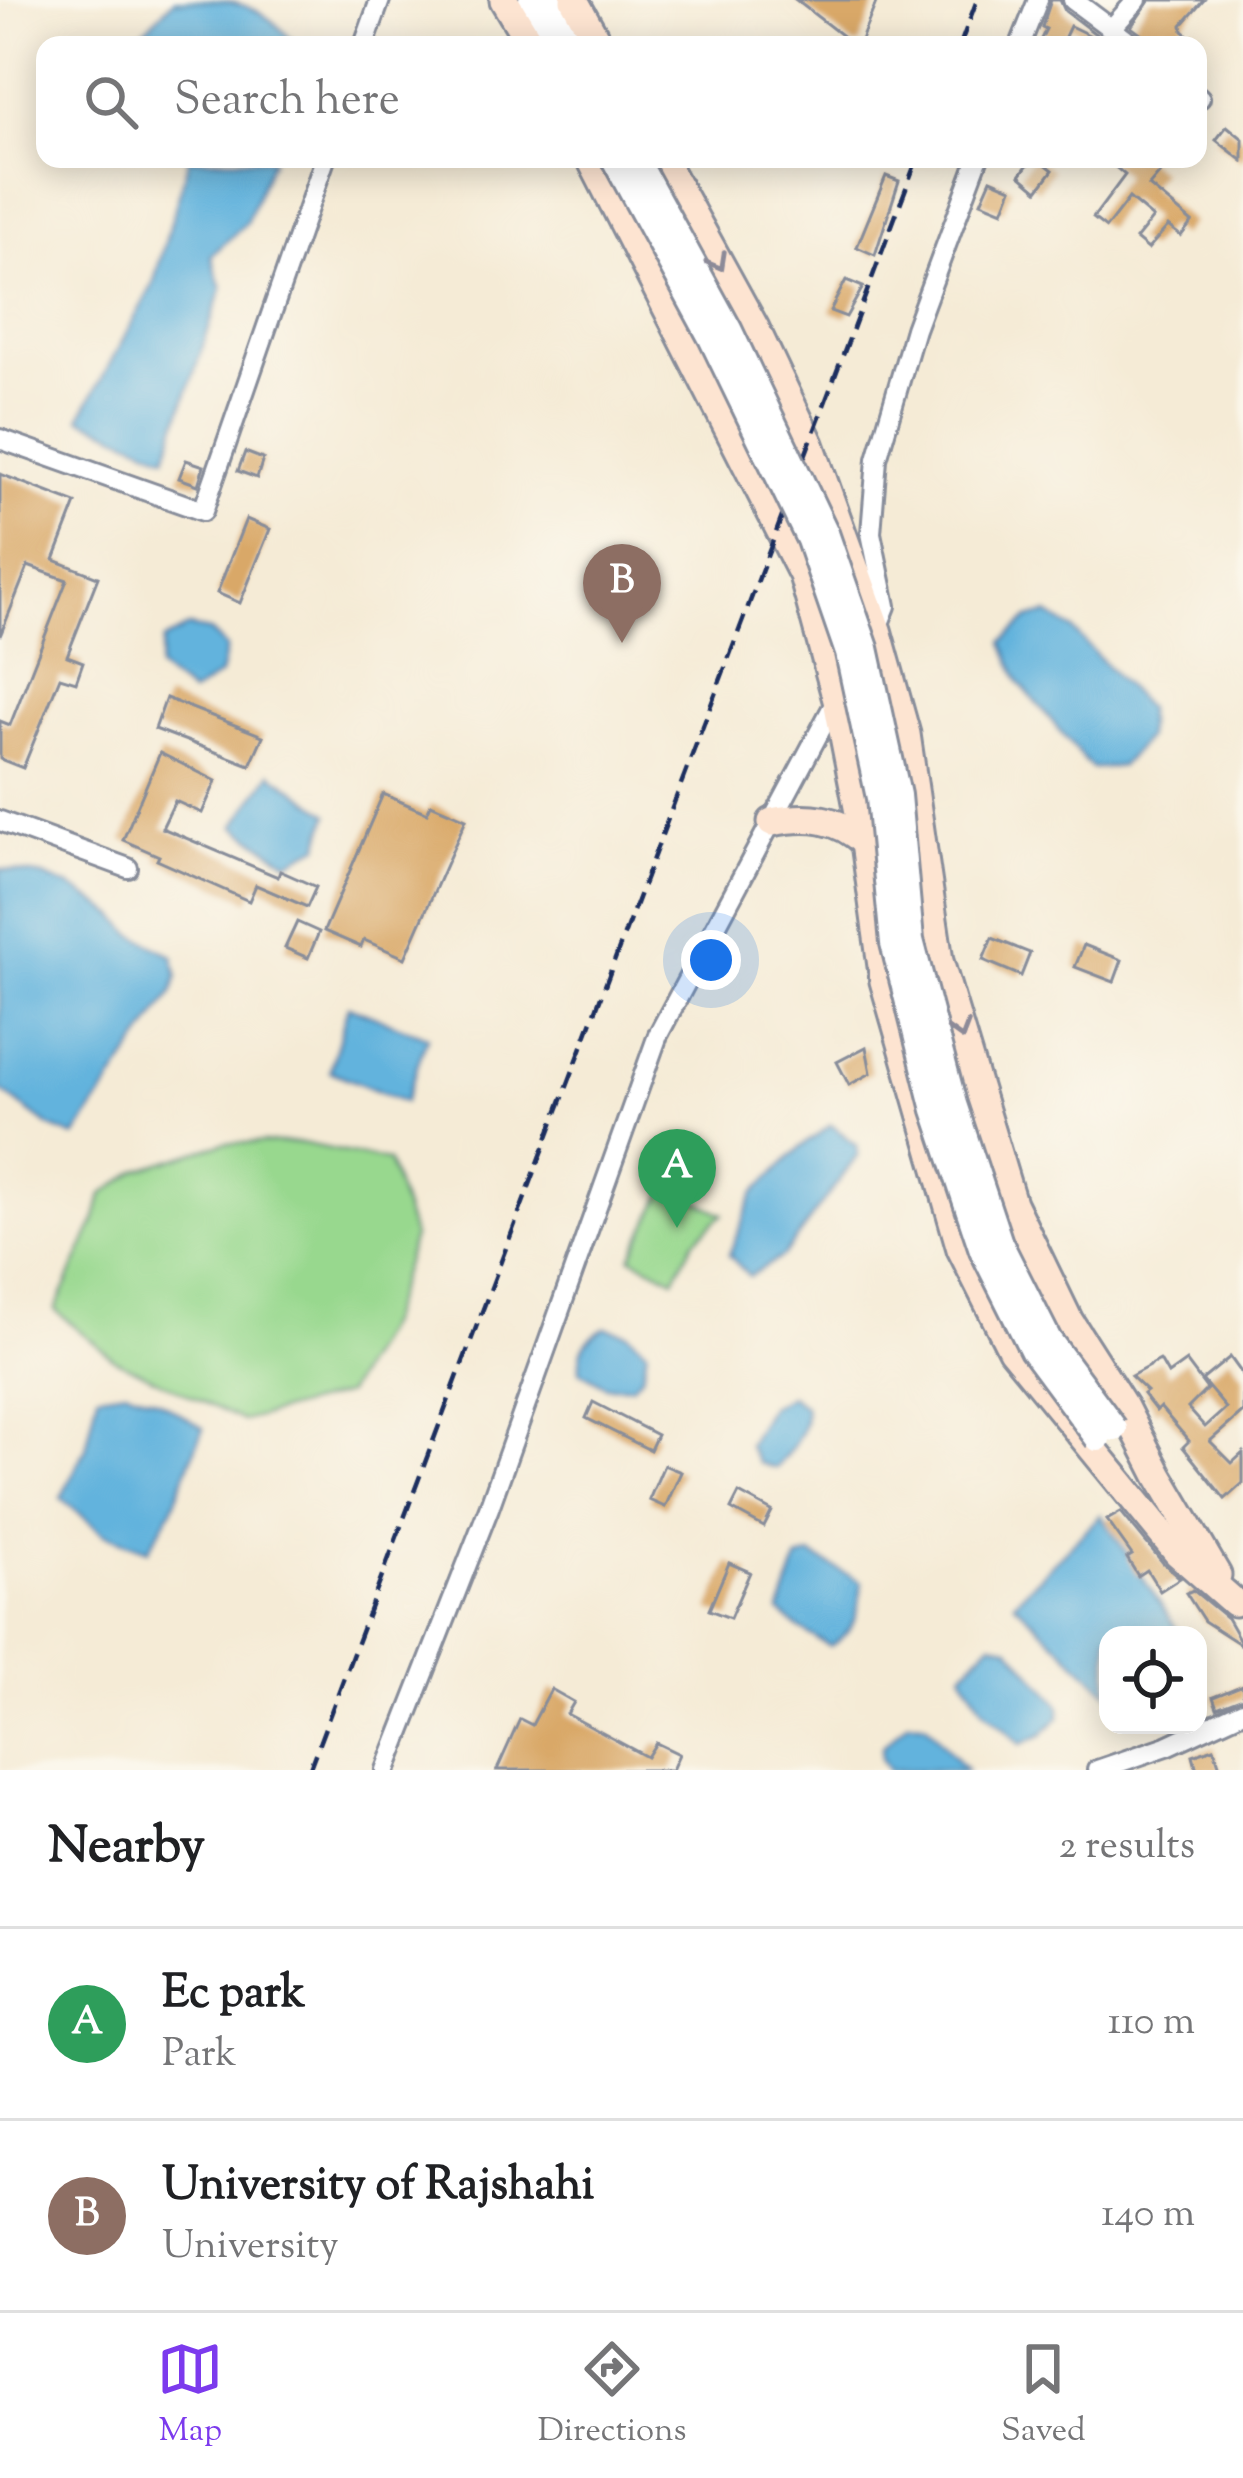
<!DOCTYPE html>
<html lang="en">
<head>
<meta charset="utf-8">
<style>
	:root { --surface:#fff; --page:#f2f2f2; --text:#202124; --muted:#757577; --line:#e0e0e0; --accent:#7c3aed }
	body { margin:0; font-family:"Sorts Mill Goudy",serif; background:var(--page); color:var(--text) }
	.controls { position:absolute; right:36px; bottom:36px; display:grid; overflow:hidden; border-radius:24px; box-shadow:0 6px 30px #0003 }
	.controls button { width:108px; height:108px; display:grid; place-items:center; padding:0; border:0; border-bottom:3px solid var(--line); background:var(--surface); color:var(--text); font:60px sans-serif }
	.you { position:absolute; left:711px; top:960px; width:42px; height:42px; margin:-30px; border:9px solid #fff; border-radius:50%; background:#1a73e8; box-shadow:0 0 0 18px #1a73e833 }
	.badge { display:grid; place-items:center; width:78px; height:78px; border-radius:50%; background:var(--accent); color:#fff; font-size:39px; font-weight:700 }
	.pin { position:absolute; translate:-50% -99px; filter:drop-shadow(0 3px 6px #0008) }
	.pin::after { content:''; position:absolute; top:63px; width:42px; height:36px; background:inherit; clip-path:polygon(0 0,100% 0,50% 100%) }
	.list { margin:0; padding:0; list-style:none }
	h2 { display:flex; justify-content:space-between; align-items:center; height:156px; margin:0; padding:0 48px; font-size:51px }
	h2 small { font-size:39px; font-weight:400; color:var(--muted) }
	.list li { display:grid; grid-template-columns:78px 1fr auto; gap:36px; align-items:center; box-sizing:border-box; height:192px; padding:0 48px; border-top:3px solid var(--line) }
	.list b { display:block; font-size:45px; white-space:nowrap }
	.list p { margin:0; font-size:39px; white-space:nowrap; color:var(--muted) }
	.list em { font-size:39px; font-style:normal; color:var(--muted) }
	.icon { flex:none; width:66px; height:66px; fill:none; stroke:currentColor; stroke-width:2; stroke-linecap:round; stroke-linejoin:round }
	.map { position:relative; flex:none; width:1243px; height:1770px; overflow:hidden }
	.search { position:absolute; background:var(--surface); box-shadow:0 6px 30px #0003; left:36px; right:36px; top:36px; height:132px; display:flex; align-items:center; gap:30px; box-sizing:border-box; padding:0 42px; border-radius:24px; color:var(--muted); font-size:45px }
	.sheet { height:540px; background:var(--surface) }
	nav { display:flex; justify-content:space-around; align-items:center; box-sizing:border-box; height:168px; border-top:3px solid var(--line); background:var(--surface); font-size:33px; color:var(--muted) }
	nav a { display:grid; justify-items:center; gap:6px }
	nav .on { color:var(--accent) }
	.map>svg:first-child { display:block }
</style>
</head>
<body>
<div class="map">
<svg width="1243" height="1770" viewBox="0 0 1243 1770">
	<rect width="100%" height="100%" fill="#fbf7ec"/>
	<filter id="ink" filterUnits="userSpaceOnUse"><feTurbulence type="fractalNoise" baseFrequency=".00833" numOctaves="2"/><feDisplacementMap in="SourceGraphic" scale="24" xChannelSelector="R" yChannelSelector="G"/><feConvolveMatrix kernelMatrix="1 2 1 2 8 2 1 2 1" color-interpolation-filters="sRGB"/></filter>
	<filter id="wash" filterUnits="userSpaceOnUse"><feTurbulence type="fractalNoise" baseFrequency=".004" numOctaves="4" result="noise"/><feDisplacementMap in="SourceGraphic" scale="48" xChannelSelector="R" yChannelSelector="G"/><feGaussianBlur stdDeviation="2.7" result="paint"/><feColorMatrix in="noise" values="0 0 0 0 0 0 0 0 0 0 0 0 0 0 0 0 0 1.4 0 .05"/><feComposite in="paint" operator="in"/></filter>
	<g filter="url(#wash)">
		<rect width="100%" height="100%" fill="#f5ebd6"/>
		<g fill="#98d88e" stroke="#5a8476" stroke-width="3">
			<polygon points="224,1143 302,1143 388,1161 413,1237 387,1322 346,1394 243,1421 114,1359 55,1310 95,1222 102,1195 138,1170"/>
			<polygon points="667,1186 723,1214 693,1242 674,1279 631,1257"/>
		</g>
		<g fill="#62b3dd" stroke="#3e719e" stroke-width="3">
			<path d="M174,0C237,0 257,0 296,45H130Z"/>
			<polygon points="189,159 272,159 246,223 211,256 222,289 166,456 80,418 153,285"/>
			<polygon points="1048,614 1073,630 1146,708 1146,738 1121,766 1092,769 1019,682 1003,642 1029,618"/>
			<polygon points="188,627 209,631 226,648 220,675 191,694 158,669 163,641"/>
			<polygon points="271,773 329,814 319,846 288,862 235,826"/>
			<polygon points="0,869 43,876 75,889 115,915 131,933 173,956 178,976 173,991 75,1137 50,1127 0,1090"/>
			<polygon points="348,1006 427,1037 405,1102 330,1071"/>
			<polygon points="831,1125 857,1145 858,1155 783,1256 749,1276 729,1255 754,1193 800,1148"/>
			<path d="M605,1327L628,1333L647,1350L642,1375L632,1386H606L580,1371C578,1349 586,1339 605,1327Z"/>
			<polygon points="125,1390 156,1399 203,1428 172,1509 148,1550 104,1534 61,1498 86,1448 98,1394"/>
			<path d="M790,1396L804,1406C809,1431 790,1450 776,1468L758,1463L748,1445L769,1407Z"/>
			<polygon points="1101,1515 1181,1635 1108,1635 1108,1692 1014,1602"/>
			<path d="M811,1555L862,1582C859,1610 856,1631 830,1646L797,1627L780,1612L798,1559Z"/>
			<polygon points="992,1642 1010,1647 1060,1705 1060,1716 1042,1735 1021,1744 983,1708 962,1673"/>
			<polygon points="909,1721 926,1724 966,1770 889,1770 881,1758 882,1747"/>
		</g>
		<g id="blocks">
			<g fill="#d9a868">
				<polygon points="796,0 877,0 859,45 854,45"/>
				<polygon points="1051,0 1060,0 1065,11 1110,45 1070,26 1061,45 1038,45 1046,29 1042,27"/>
				<polygon points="1150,0 1204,0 1182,25 1183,31 1200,45 1146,45 1142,35 1131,27"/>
				<polygon points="1227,126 1243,139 1243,161 1216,140"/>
				<polygon points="1032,159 1039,159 1053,170 1038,190 1020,175"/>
				<polygon points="1106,159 1146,159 1161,172 1149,186 1192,222 1181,236 1168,226 1148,249 1136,239 1153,218 1129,198 1106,228 1093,218 1125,175"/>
				<polygon points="886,176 899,181 875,255 857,247"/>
				<polygon points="991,179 1012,188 1003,211 981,202"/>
				<polygon points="846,280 863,287 846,317 830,311"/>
				<polygon points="245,452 263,459 257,478 238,471"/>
				<polygon points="186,460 204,466 198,485 179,478"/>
				<polygon points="0,474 76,503 54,560 98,577 67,656 83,662 76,682 60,677 23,768 0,759 0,721 10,725 67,580 28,566 0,636"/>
				<polygon points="246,519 270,529 240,603 217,593"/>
				<polygon points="166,698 263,736 250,765 155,729"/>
				<polygon points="160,753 216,781 202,813 175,801 162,828 278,877 280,871 316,887 307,907 256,885 249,901 157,860 159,856 123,840"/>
				<polygon points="383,794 427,813 431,804 466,819 405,958 364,940 361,947 324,931"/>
				<polygon points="297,922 319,932 308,958 285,948"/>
				<polygon points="992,938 1030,953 1021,976 983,960"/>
				<polygon points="1084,945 1122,960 1114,982 1075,967"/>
				<polygon points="866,1047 871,1073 849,1085 837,1062"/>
				<polygon points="1230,1357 1243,1375 1243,1412 1210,1441 1232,1463 1243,1453 1243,1483 1225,1499 1183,1447 1189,1441 1160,1407 1156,1411 1143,1394 1147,1391 1131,1376 1160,1360 1168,1374 1186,1361 1207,1389 1188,1408 1205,1427 1226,1408 1202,1380"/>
				<polygon points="593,1402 657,1435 650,1450 586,1418"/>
				<polygon points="664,1465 681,1472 665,1507 649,1500"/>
				<polygon points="739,1493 772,1511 764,1527 731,1509"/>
				<polygon points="1121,1512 1163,1563 1180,1578 1160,1591 1147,1570 1138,1576 1127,1558 1132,1555 1107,1520"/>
				<polygon points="729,1563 750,1572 730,1618 709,1610"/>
				<polygon points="1193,1590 1227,1618 1243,1646 1204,1621 1186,1593"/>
				<polygon points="1243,1685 1243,1698 1217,1708 1213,1697"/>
				<polygon points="551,1689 574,1702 567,1714 647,1757 656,1743 679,1754 672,1770 497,1770 520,1719 532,1725"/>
				<polygon points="1214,1748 1221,1770 1197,1770 1193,1755"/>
			</g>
		</g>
	</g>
	<g filter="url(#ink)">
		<use href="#blocks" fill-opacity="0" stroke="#888d9a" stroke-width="3"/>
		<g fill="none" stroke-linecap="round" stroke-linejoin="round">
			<defs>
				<g id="minor">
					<polyline points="1073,0 1133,45"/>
					<polyline points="1112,28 1137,0"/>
					<polyline points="364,45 380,0"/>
					<polyline points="1020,45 1038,0"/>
					<polyline points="1198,96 1200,98"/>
					<polyline points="0,439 203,511 325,159"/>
					<polyline points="876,631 886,606 871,533 877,459 915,329 978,159"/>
					<polyline points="0,821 128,868"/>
					<polyline points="386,1770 489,1508 658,1035 838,697"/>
					<polyline points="1097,1770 1167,1746 1243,1711"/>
				</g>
				<g id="tertiary">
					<polyline points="531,0 555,45"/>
					<polyline points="553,0 577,45"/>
				</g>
				<g id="secondary">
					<polyline points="504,0 531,45"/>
					<polyline points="574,0 599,45"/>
					<polyline points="591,159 803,575 837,700 865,843 884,981 961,1249 1012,1350 1177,1552 1234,1602"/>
					<polyline points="662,159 755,328 810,444 877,630 906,734 939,961 1012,1203 1069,1321 1124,1407 1159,1476 1217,1575"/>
					<path d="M772,822C807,815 839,817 865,843"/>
				</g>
			</defs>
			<use href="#minor" stroke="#888d9a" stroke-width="24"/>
			<use href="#tertiary" stroke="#888d9a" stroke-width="30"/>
			<use href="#secondary" stroke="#888d9a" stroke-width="33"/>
			<use href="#minor" stroke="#fff" stroke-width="18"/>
			<use href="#tertiary" stroke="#fff" stroke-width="24"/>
			<use href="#secondary" stroke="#fde4d1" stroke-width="27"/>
			<g stroke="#1b2f5e" stroke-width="4.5" stroke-dasharray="18 9" stroke-linecap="butt">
				<polyline points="960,45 977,0"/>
				<polyline points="309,1770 917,159"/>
			</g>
			<defs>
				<g id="tertiary-bridge">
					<polyline points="614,159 711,338 809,540 848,653 879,798 893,943 935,1110 982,1250 1032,1350 1098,1439"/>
					<polyline points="636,159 729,329 826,533 866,648 898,795 911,940 954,1104 1000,1243 1049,1340 1115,1429"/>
				</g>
			</defs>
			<use href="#tertiary-bridge" stroke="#888d9a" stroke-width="30" stroke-linecap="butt"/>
			<use href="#tertiary-bridge" stroke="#fff" stroke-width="24"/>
		</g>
		<defs><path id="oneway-chevron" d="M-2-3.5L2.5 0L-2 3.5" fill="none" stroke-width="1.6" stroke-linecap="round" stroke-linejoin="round" transform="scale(3)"/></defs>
		<g stroke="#8c8a98">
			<use href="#oneway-chevron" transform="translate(718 262) rotate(61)"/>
			<use href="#oneway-chevron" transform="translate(960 1031) rotate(73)"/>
		</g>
	</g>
</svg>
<div class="controls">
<button><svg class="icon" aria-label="locate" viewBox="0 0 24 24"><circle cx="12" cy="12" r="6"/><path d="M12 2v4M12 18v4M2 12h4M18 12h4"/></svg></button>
</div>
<div class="you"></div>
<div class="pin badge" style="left:677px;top:1228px;background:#2e9e5b">A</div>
<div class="pin badge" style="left:622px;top:643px;background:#8d6e63">B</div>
<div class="search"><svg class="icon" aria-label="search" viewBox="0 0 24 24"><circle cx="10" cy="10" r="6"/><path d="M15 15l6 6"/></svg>Search here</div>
</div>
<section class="sheet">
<h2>Nearby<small>2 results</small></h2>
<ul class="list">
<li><span class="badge" style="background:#2e9e5b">A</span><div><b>Ec park</b><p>Park</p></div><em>110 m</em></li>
<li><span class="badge" style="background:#8d6e63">B</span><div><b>University of Rajshahi</b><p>University</p></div><em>140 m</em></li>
</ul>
</section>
<nav>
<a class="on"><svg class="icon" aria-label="map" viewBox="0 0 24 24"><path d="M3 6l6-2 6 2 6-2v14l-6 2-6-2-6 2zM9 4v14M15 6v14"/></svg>Map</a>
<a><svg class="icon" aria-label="directions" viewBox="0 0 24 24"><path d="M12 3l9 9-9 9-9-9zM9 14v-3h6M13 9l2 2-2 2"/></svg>Directions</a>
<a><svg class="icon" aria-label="saved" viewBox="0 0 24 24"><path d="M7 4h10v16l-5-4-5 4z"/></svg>Saved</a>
</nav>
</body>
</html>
